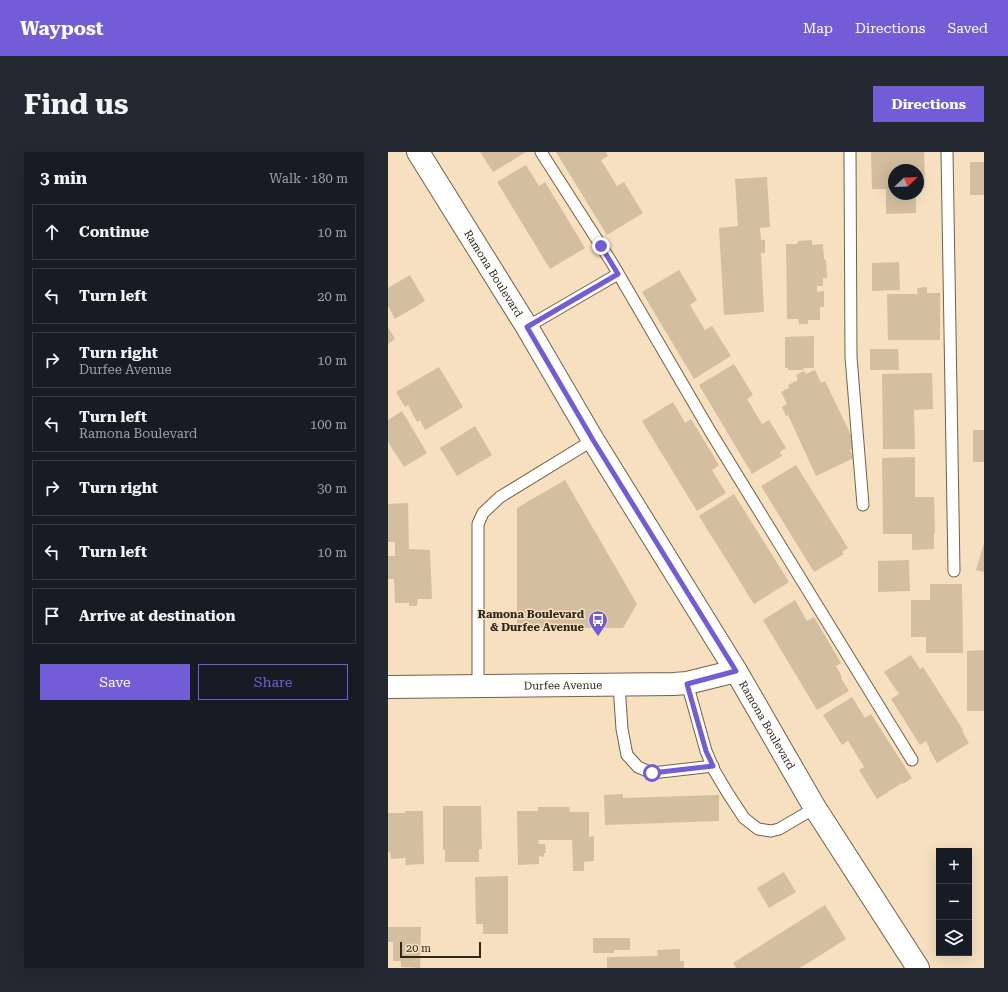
<!DOCTYPE html>
<html lang="en">
<head>
<meta charset="utf-8">
<style>
	:root { --surface:#171b24; --page:#242831; --text:#f1f3f6; --muted:#9ea1a6; --line:#363941; --accent:#735dd7 }
	body { margin:0; font-family:"Roboto Serif",serif; background:var(--page); color:var(--text) }
	.controls { position:absolute; right:12px; bottom:12px; display:grid; overflow:hidden; border-radius:0px; box-shadow:0 4px 16px #0002 }
	.controls button { width:36px; height:36px; display:grid; place-items:center; padding:0; border:0; border-bottom:1px solid var(--line); background:var(--surface); color:var(--text); font:20px sans-serif }
	.compass { position:absolute; left:500px; top:12px; width:36px; height:36px; border-radius:50%; background:var(--surface); box-shadow:0 4px 16px #0002; rotate:67deg }
	.scale { position:absolute; left:12px; bottom:10px; width:81px; box-sizing:border-box; padding-left:4px; border:2px solid #2f271b; border-top:0; font-size:11px; line-height:14px; white-space:nowrap; color:#2f271b; -webkit-text-stroke:3px #f6e0c0; paint-order:stroke }
	.stop { position:absolute; width:12px; height:12px; margin:-9px; border:3px solid #735dd7; border-radius:50%; background:#fff }
	.stop.end { background:#735dd7; border-color:#fff; box-shadow:0 1px 4px #0008 }
	.list { margin:0; padding:0; list-style:none }
	h2 { display:flex; justify-content:space-between; align-items:center; height:52px; margin:0; padding:0 16px; font-size:17px }
	h2 small { font-size:13px; font-weight:400; color:var(--muted) }
	.list li { display:grid; grid-template-columns:26px 1fr auto; gap:12px; align-items:center; box-sizing:border-box; height:56px; margin:0 8px 8px; padding:0 8px; border:1px solid var(--line); border-radius:0px }
	.list b { display:block; font-size:15px; white-space:nowrap }
	.list p { margin:0; font-size:13px; white-space:nowrap; color:var(--muted) }
	.list em { font-size:13px; font-style:normal; color:var(--muted) }
	.actions { display:flex; gap:8px; padding:12px 16px }
	.actions a { flex:1; padding:9px 0; border:1px solid var(--accent); border-radius:0px; text-align:center; font-size:14px; color:var(--accent) }
	.actions .main { background:var(--accent); color:#fff }
	.icon { flex:none; width:22px; height:22px; fill:none; stroke:currentColor; stroke-width:2; stroke-linecap:round; stroke-linejoin:round }
	.map { position:relative; flex:none; width:596px; height:816px; overflow:hidden; border-radius:0px }
	header { display:flex; align-items:center; gap:24px; box-sizing:border-box; height:56px; padding:0 20px; background:var(--accent); color:#fff }
	header strong { font-size:19px }
	nav { display:flex; gap:22px; margin-inline-start:auto; font-size:14px }
	.intro { display:flex; align-items:center; justify-content:space-between; box-sizing:border-box; height:96px; padding:0 24px }
	h1 { margin:0; font-size:28px }
	.button { padding:10px 18px; border-radius:0px; background:var(--accent); color:#fff; font-size:14px; font-weight:700 }
	main { display:flex; gap:24px; padding:0 24px }
	aside { flex:1; background:var(--surface); border-radius:0px; box-shadow:0 4px 16px #0002 }
	.map>svg:first-child { display:block }
</style>
</head>
<body>
<header>
<strong>Waypost</strong>
<nav><a>Map</a><a>Directions</a><a>Saved</a></nav>
</header>
<div class="intro"><h1>Find us</h1><a class="button">Directions</a></div>
<main>
<aside>
<h2>3 min<small>Walk · 180 m</small></h2>
<ul class="list">
<li><svg class="icon" aria-label="ahead" viewBox="0 0 24 24"><path d="M12 20V5M6 11l6-6 6 6"/></svg><div><b>Continue</b></div><em>10 m</em></li>
<li><svg class="icon" aria-label="left" viewBox="0 0 24 24"><path d="M17 20v-9H6M10 6l-5 5 5 5"/></svg><div><b>Turn left</b></div><em>20 m</em></li>
<li><svg class="icon" aria-label="right" viewBox="0 0 24 24"><path d="M7 20v-9h11M14 6l5 5-5 5"/></svg><div><b>Turn right</b><p>Durfee Avenue</p></div><em>10 m</em></li>
<li><svg class="icon" aria-label="left" viewBox="0 0 24 24"><path d="M17 20v-9H6M10 6l-5 5 5 5"/></svg><div><b>Turn left</b><p>Ramona Boulevard</p></div><em>100 m</em></li>
<li><svg class="icon" aria-label="right" viewBox="0 0 24 24"><path d="M7 20v-9h11M14 6l5 5-5 5"/></svg><div><b>Turn right</b></div><em>30 m</em></li>
<li><svg class="icon" aria-label="left" viewBox="0 0 24 24"><path d="M17 20v-9H6M10 6l-5 5 5 5"/></svg><div><b>Turn left</b></div><em>10 m</em></li>
<li><svg class="icon" aria-label="arrive" viewBox="0 0 24 24"><path d="M6 21V4h12l-3 4 3 4H6"/></svg><div><b>Arrive at destination</b></div></li>
</ul>
<div class="actions"><a class="main">Save</a><a>Share</a></div>
</aside>
<div class="map">
<svg width="596" height="816" viewBox="0 0 596 816">
	<rect width="100%" height="100%" fill="#f6e0c0"/>
	<g fill="#d3be9f">
		<polygon points="92,0 138,0 105,20"/>
		<polygon points="168,0 218,0 220,4 213,8 229,34 236,30 255,61 219,83"/>
		<polygon points="483,0 536,0 537,36 530,36 530,18 506,18 506,42 528,42 528,61 498,62 498,37 484,37"/>
		<rect x="582" y="10" width="14" height="33"/>
		<polygon points="138,13 151,34 157,30 197,96 162,117 109,30"/>
		<polygon points="379,25 382,75 372,76 373,88 377,88 377,101 373,101 376,160 336,163 331,76 350,74 347,27"/>
		<polygon points="424,88 424,93 435,92 436,107 438,108 439,126 435,126 435,134 429,134 429,140 436,139 436,155 432,155 432,168 420,168 420,172 411,172 410,167 399,167 398,92 409,92 410,89"/>
		<polygon points="511,110 512,138 484,139 484,111"/>
		<polygon points="291,118 309,148 302,153 317,178 324,174 343,204 306,227 254,140"/>
		<polygon points="22,123 37,149 7,167 0,154 0,136"/>
		<polygon points="539,135 539,141 552,141 552,188 500,188 499,142 530,142 529,136"/>
		<polygon points="0,175 7,187 0,192"/>
		<polygon points="426,184 426,216 415,216 416,218 400,218 400,216 397,216 397,185"/>
		<polygon points="482,197 510,197 511,218 482,218"/>
		<polygon points="346,212 365,243 359,247 374,272 381,268 398,296 392,300 394,304 364,322 311,233"/>
		<polygon points="51,215 75,255 37,278 32,268 29,270 20,253 17,255 8,240"/>
		<polygon points="427,218 433,231 437,229 464,285 463,286 467,296 462,298 466,306 428,324 400,263 398,264 394,255 399,252 393,240 401,236 400,233 410,228 408,223 416,219 418,222"/>
		<polygon points="544,221 545,257 526,258 527,297 495,297 494,222"/>
		<polygon points="285,250 297,271 303,267 331,313 324,318 338,341 309,359 254,269"/>
		<polygon points="14,259 39,301 16,315 0,290 0,268"/>
		<polygon points="87,274 104,303 69,324 52,296"/>
		<rect x="585" y="278" width="11" height="32"/>
		<polygon points="527,305 527,345 546,345 547,381 546,381 546,397 524,398 524,382 495,382 494,306"/>
		<polygon points="408,313 460,396 454,400 456,402 426,420 373,334"/>
		<polygon points="177,328 249,452 235,476 129,476 129,356"/>
		<polygon points="346,342 401,430 366,452 311,364"/>
		<polygon points="20,351 21,397 42,398 44,447 30,447 29,454 21,454 21,451 7,451 6,427 0,427 0,404 7,404 7,390 0,390 0,352"/>
		<polygon points="596,391 596,420 588,418"/>
		<polygon points="521,408 522,439 490,440 490,409"/>
		<polygon points="542,432 574,432 575,501 538,501 538,485 523,485 523,448 542,448"/>
		<polygon points="407,448 419,469 426,465 453,511 448,514 454,525 453,526 461,539 429,558 375,468"/>
		<polygon points="596,498 596,559 579,559 579,499"/>
		<polygon points="523,503 532,517 535,515 575,578 574,579 581,591 549,611 541,597 542,597 538,589 532,593 503,547 511,542 496,520"/>
		<polygon points="464,545 477,566 483,562 524,626 515,632 514,631 489,647 471,618 476,615 460,589 454,593 435,563"/>
		<polygon points="235,642 235,646 331,643 331,669 217,673 216,643"/>
		<polygon points="55,654 93,654 94,697 91,697 91,710 57,710 57,698 55,698"/>
		<polygon points="150,655 181,655 182,660 201,660 201,685 206,684 206,709 196,710 196,719 185,719 184,688 150,688 151,692 157,692 158,701 156,701 156,705 151,704 151,712 130,713 129,659 150,659"/>
		<polygon points="17,659 35,659 36,712 17,713 18,706 3,707 2,700 0,700 0,661 17,661"/>
		<polygon points="396,720 408,740 381,756 369,736"/>
		<polygon points="120,724 120,782 95,782 95,772 88,772 87,725"/>
		<polygon points="437,753 458,787 412,816 348,816 345,811"/>
		<polygon points="0,775 33,775 32,816 13,815 13,809 5,809 5,790 0,790"/>
		<polygon points="205,786 242,786 242,798 226,798 226,801 205,801"/>
		<polygon points="292,797 292,809 296,809 296,816 219,816 219,805 270,804 269,798"/>
	</g>
	<g fill="none" stroke-linecap="round" stroke-linejoin="round">
		<defs>
			<g id="lane">
				<polyline points="153,0 224,111 322,279 524,608"/>
				<polyline points="462,0 463,205 475,353"/>
				<polyline points="559,0 566,419"/>
				<polyline points="139,175 230,122"/>
				<polyline points="299,531 318,599 326,618 339,640 356,666 370,677 383,679 391,677 427,656"/>
				<polyline points="231,533 234,577 239,603 250,615 264,621 325,614"/>
				<polyline points="90,534 90,372 95,361 112,345 205,288"/>
			</g>
			<g id="secondary">
				<path id="s1" d="M0,535L286,532L299,531L348,519"/>
			</g>
			<g id="primary">
				<path id="s2" d="M30,0L139,175L205,288L348,519L427,656L530,816"/>
			</g>
		</defs>
		<use href="#lane" stroke="#746145" stroke-width="13"/>
		<use href="#secondary" stroke="#746145" stroke-width="24"/>
		<use href="#primary" stroke="#746145" stroke-width="24"/>
		<use href="#lane" stroke="#fff" stroke-width="11"/>
		<use href="#secondary" stroke="#fff" stroke-width="22"/>
		<use href="#primary" stroke="#fff" stroke-width="22"/>
	</g>
	<g fill="none" stroke-linecap="round" stroke-linejoin="round">
		<polyline stroke="#735dd7" stroke-width="5" points="213,94 230,122 139,175 205,288 348,519 299,532 318,599 325,614 264,621"/>
	</g>
	<defs>
		<symbol id="bus-pin" viewBox="-11 -11 22 30"><path d="M0 17L-7.5 6A9.5 9.5 0 1 1 7.5 6Z" fill="#735dd7" stroke="#f6e0c0"/><path d="M-5-6H5V4H4V6H2V4H-2V6H-4V4H-5ZM-3.5-4V0h7V-4ZM-3.5 1.2v1.5H-2V1.2ZM2 1.2v1.5H3.5V1.2Z" fill="#fff"/></symbol>
	</defs>
	<g fill-rule="evenodd">
		<use href="#bus-pin" x="199" y="457" width="22" height="30"/>
	</g>
	<g text-anchor="middle" stroke-width="3" stroke-linejoin="round" paint-order="stroke">
		<g font-size="11" fill="#2f271b" stroke="#f6e0c0">
			<text dy="4" stroke="none"><textPath href="#s2" startOffset="143">Ramona Boulevard</textPath></text>
			<text dy="4" stroke="none"><textPath href="#s1" startOffset="175">Durfee Avenue</textPath></text>
			<text dy="4" stroke="none"><textPath href="#s2" startOffset="671">Ramona Boulevard</textPath></text>
		</g>
		<g font-size="11" font-weight="bold" fill="#2f271b" stroke="#f6e0c0" text-anchor="end">
			<text x="196" y="466">Ramona Boulevard<tspan x="196" dy="13">&amp; Durfee Avenue</tspan></text>
		</g>
	</g>
</svg>
<div class="controls">
<button>+</button>
<button>−</button>
<button><svg class="icon" aria-label="layers" viewBox="0 0 24 24"><path d="M12 4l9 5-9 5-9-5zM3 14l9 5 9-5"/></svg></button>
</div>
<svg class="compass" viewBox="-18 -18 36 36"><path d="M0-13l5 13h-10z" fill="#e53935"/><path d="M0 13l5-13h-10z" fill="#9ea1a6"/></svg>
<div class="scale">20 m</div>
<div class="stop" style="left:264px;top:621px"></div>
<div class="stop end" style="left:213px;top:94px"></div>
</div>
</main>
</body>
</html>
